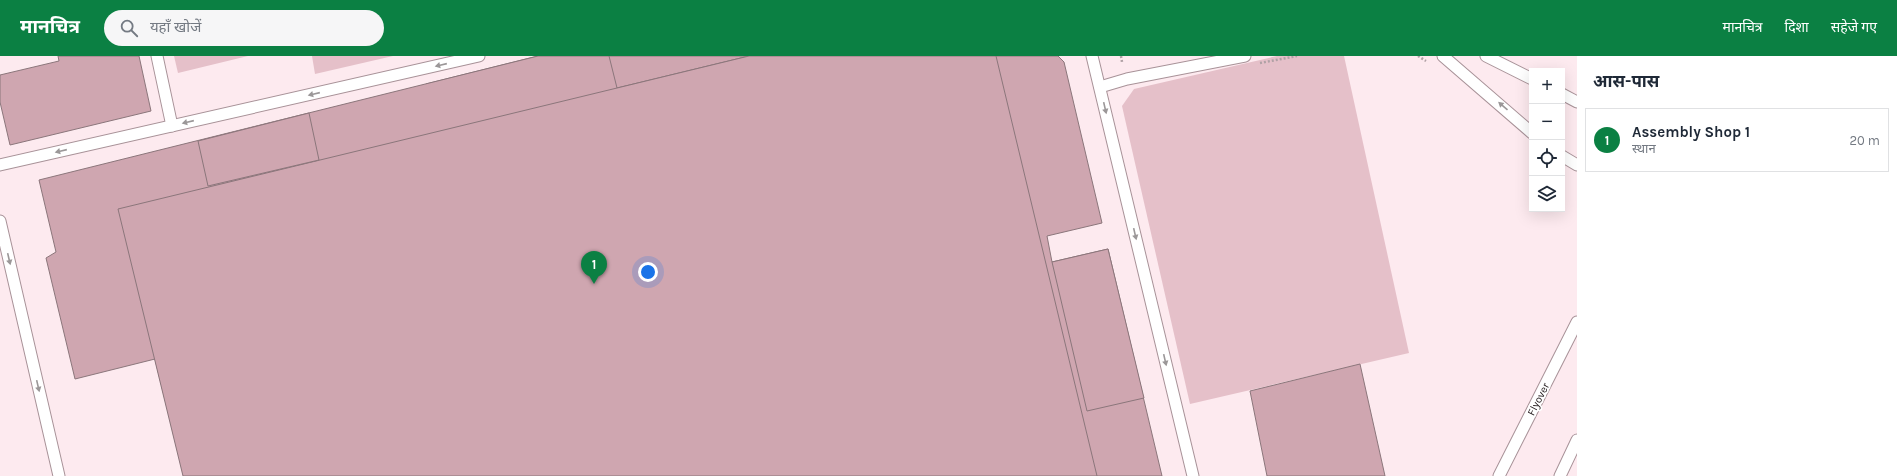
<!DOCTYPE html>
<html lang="hi">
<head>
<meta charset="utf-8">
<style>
	:root { --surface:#fff; --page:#f6f6f7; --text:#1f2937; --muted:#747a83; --line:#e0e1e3; --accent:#0b8043 }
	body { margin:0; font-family:Karla,"Noto Sans Devanagari",sans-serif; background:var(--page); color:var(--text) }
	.controls { position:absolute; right:12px; top:12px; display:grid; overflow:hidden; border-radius:0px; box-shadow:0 4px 16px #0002 }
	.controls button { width:36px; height:36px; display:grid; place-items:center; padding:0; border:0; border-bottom:1px solid var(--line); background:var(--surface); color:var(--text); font:20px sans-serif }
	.you { position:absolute; left:648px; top:216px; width:14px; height:14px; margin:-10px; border:3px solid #fff; border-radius:50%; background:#1a73e8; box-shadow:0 0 0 6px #1a73e833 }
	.badge { display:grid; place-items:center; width:26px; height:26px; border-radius:50%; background:var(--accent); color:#fff; font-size:13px; font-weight:700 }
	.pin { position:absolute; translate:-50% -33px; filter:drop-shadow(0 1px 2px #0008) }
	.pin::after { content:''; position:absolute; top:21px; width:14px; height:12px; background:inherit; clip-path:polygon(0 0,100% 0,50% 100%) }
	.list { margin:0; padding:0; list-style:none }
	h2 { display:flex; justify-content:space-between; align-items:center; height:52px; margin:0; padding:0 16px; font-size:17px }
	h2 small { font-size:13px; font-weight:400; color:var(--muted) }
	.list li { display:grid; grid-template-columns:26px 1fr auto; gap:12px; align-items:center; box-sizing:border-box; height:64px; margin:0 8px 8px; padding:0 8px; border:1px solid var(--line); border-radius:0px }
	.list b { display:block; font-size:15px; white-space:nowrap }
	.list p { margin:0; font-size:13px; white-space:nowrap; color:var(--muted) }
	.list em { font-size:13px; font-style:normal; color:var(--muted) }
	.icon { flex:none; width:22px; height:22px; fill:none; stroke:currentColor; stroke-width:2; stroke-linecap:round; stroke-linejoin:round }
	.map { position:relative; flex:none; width:1577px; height:420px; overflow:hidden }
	header { display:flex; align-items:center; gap:24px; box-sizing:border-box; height:56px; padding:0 20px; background:var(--accent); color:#fff }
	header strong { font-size:19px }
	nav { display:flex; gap:22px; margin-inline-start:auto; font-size:14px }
	.search { width:280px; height:36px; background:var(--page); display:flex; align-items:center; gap:10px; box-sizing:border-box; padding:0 14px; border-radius:22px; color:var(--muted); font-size:15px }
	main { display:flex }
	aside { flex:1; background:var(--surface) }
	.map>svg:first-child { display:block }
</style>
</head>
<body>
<header>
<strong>मानचित्र</strong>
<div class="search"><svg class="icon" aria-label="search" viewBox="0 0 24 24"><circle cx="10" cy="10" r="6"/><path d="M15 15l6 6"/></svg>यहाँ खोजें</div>
<nav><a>मानचित्र</a><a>दिशा</a><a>सहेजे गए</a></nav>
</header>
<main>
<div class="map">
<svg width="1577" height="420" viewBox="0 0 1577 420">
	<rect width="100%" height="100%" fill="#fdeaef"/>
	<g fill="#e5c0c9">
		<polygon points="174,0 248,0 178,17"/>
		<polygon points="312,0 393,0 315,18"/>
		<polygon points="1277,0 1344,0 1409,297 1190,348 1122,50 1134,33"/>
	</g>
	<g fill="#cfa6b0" stroke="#8b767b">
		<polygon points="58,0 139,0 151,55 10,89 0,46 0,19 59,5"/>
		<polygon points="538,0 547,0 559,46 439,75 426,28"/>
		<polygon points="538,0 1058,0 1064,6 1102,167 1047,180 1052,206 1108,193 1162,420 184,420 155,303 75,323 46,202 56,196 39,124"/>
		<polygon points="609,0 749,0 617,32"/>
		<polygon points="749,0 996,0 1097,420 183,420 118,153"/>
		<polygon points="309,57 319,104 208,130 198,85"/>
		<polygon points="1108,193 1144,342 1087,355 1052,206"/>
		<polygon points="1360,308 1385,420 1267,420 1250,335"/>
	</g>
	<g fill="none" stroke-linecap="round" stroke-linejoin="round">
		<defs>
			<g id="lane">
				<polyline points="157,0 172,70"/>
				<polyline points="1092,0 1193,420"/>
				<polyline points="1443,0 1532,77"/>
				<polyline points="1486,0 1532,23"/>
				<polyline points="1100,31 1127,23 1245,0"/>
				<polyline points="1562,38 1577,46"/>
				<polyline points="1562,100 1577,109"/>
				<polyline points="0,109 479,0"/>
				<polyline points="0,165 59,420"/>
				<polyline points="1499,420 1577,266"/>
				<polyline points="1560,420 1577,384"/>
			</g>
		</defs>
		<use href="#lane" stroke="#a89298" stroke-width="13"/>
		<g stroke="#b0a1a5" stroke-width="2.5" stroke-dasharray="2 2" stroke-linecap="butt">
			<polyline points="1121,0 1122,6"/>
			<polyline points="1418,0 1426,5"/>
			<polyline points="1260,7 1297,0"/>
		</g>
		<use href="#lane" stroke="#fff" stroke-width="11"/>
	</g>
	<defs><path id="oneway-solid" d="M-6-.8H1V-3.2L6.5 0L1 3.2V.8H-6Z"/></defs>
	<g fill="#9b9798">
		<use href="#oneway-solid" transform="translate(441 9) rotate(167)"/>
		<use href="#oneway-solid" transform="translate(314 38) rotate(167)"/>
		<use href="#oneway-solid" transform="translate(1503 50) rotate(-139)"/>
		<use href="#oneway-solid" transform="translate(1105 52) rotate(77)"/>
		<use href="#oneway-solid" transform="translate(188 66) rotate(167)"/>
		<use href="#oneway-solid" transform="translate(61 95) rotate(167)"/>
		<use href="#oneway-solid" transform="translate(1135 178) rotate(77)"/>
		<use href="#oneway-solid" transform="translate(9 203) rotate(77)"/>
		<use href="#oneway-solid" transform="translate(1165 304) rotate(77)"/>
		<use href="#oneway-solid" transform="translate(38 330) rotate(77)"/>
	</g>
	<g text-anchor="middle" stroke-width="3.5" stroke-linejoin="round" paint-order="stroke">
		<g font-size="11" fill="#20181a" stroke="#fff">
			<text transform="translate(1538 343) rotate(-63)" y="4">Flyover</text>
		</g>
	</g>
</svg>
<div class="controls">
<button>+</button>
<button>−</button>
<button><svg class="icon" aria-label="locate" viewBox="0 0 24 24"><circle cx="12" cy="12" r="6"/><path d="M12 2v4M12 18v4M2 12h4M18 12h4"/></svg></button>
<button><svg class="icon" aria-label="layers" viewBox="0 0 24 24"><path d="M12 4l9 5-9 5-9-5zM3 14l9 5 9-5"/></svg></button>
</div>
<div class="you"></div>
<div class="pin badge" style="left:594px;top:228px">1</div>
</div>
<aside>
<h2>आस-पास<small></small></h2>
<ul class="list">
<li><span class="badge">1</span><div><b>Assembly Shop 1</b><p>स्थान</p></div><em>20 m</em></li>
</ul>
</aside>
</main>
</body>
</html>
